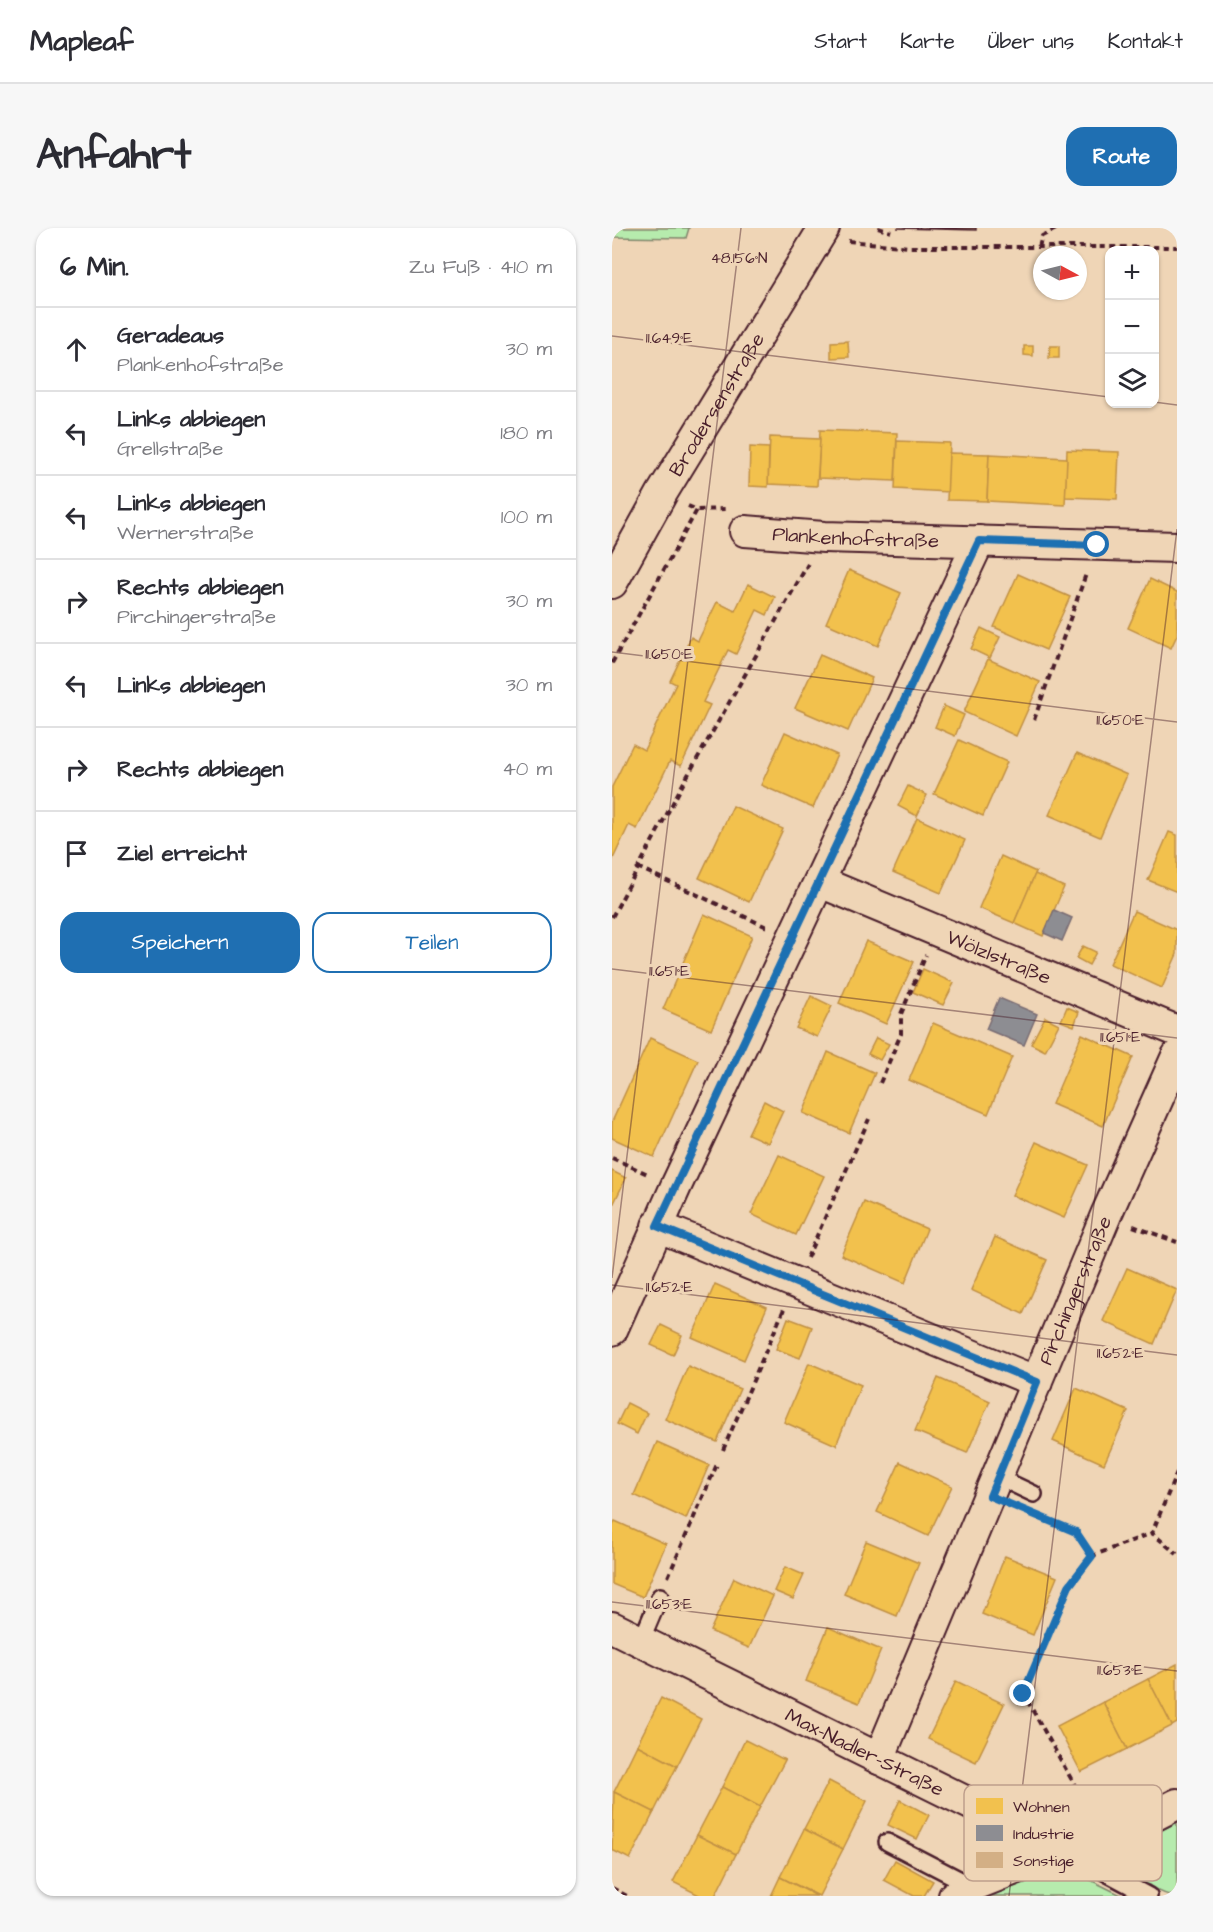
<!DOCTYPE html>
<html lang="de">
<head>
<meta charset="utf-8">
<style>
	:root { --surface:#fff; --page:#f7f7f7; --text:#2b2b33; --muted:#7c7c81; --line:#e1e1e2; --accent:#1f6fb2 }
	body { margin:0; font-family:"Architects Daughter",sans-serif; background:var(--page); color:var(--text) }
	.controls { position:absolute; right:18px; top:18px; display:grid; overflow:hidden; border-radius:12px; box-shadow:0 2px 4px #0004 }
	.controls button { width:54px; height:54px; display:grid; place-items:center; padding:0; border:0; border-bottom:2px solid var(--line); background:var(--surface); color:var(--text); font:30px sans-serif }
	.compass { position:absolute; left:421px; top:18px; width:54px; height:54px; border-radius:50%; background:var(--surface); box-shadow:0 2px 4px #0004; rotate:97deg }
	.stop { position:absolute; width:18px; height:18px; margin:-14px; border:4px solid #1f6fb2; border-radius:50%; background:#fff }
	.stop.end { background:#1f6fb2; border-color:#fff; box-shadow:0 2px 6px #0008 }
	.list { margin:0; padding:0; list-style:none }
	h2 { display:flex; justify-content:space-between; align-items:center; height:78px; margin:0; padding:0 24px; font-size:26px }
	h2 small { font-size:20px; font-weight:400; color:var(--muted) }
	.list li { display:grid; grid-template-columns:39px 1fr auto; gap:18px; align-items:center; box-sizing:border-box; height:84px; padding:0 24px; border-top:2px solid var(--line) }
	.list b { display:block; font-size:22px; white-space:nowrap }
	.list p { margin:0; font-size:20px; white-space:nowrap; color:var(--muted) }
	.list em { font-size:20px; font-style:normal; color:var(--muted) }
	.actions { display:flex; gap:12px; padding:18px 24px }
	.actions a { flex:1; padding:14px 0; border:2px solid var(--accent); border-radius:18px; text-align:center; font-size:21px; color:var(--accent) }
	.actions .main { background:var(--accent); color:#fff }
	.icon { flex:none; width:33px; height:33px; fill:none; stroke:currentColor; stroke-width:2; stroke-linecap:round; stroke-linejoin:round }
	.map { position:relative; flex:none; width:565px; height:1668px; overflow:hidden; border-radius:18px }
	header { display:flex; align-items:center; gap:36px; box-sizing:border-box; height:84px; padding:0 30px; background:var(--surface); border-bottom:2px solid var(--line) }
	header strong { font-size:28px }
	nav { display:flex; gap:33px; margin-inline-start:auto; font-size:21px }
	.intro { display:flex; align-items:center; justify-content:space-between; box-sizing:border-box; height:144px; padding:0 36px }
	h1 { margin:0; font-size:42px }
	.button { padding:15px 27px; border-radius:18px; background:var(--accent); color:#fff; font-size:21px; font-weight:700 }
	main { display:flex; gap:36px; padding:0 36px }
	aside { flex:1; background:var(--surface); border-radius:18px; box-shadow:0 2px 4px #0004 }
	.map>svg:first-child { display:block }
</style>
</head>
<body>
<header>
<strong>Mapleaf</strong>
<nav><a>Start</a><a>Karte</a><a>Über uns</a><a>Kontakt</a></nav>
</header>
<div class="intro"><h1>Anfahrt</h1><a class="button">Route</a></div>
<main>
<aside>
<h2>6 Min.<small>Zu Fuß · 410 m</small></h2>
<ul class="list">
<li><svg class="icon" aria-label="ahead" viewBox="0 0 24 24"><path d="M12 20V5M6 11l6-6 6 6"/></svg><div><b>Geradeaus</b><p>Plankenhofstraße</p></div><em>30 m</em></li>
<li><svg class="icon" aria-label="left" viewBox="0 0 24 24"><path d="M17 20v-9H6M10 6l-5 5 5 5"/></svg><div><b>Links abbiegen</b><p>Grellstraße</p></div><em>180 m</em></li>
<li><svg class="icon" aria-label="left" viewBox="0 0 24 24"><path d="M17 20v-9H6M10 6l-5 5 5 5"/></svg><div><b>Links abbiegen</b><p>Wernerstraße</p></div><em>100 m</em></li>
<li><svg class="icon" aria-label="right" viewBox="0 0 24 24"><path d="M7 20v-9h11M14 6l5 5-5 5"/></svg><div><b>Rechts abbiegen</b><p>Pirchingerstraße</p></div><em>30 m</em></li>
<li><svg class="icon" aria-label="left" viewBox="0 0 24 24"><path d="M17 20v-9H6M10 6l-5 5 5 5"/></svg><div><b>Links abbiegen</b></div><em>30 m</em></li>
<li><svg class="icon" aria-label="right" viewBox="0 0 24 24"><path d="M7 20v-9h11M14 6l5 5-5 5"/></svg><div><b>Rechts abbiegen</b></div><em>40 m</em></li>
<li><svg class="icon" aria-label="arrive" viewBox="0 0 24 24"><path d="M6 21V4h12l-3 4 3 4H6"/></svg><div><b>Ziel erreicht</b></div></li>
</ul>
<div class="actions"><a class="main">Speichern</a><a>Teilen</a></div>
</aside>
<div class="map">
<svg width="565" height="1668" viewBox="0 0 565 1668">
	<rect width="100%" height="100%" fill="#efd5b6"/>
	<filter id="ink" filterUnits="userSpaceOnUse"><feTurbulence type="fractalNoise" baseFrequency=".0167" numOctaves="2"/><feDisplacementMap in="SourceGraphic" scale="12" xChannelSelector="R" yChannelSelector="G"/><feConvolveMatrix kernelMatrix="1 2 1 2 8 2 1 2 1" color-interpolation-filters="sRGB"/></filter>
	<g filter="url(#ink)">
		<g fill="#b6ebad" stroke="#80856c" stroke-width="1.5">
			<polygon points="0,0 77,0 74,10 0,9"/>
			<path d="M565,1594V1668C549,1668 527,1652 519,1639C516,1635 517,1629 516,1624L525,1615Z"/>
			<polygon points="446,1636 511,1668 377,1668"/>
		</g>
		<g fill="#f2c14e" stroke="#c09044" stroke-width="1.5">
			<polygon points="236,113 237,129 219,130 219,114"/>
			<polygon points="412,118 421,118 421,128 412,127"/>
			<polygon points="438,118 447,118 447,130 437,130"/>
			<polygon points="208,202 285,205 283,253 206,250"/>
			<polygon points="158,209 208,211 205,258 156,256"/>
			<polygon points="285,213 338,215 336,264 283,261"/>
			<polygon points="138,219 157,220 156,259 137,258"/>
			<polygon points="455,222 507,224 505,271 453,269"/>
			<polygon points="337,225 377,226 375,273 335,272"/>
			<polygon points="377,226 455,230 453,277 375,273"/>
			<polygon points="237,342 289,365 266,418 214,395"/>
			<polygon points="406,346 458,369 434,422 382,399"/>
			<polygon points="538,351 565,364 565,407 559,420 516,400"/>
			<polygon points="136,356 163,369 155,387 145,382 124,426 116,422 91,474 98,477 69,538 58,533 25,601 17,597 0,633 0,559 21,516 32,522 64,456 58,453 79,409 86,413 105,374 123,383"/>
			<polygon points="369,400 388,409 378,430 359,421"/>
			<polygon points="208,427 260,450 236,503 183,480"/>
			<polygon points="376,431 428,454 404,508 352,484"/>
			<polygon points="332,478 352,487 343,508 323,499"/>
			<polygon points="173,504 225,527 201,580 149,557"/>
			<polygon points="347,512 395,534 371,588 322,566"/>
			<polygon points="465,525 515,547 488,609 437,587"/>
			<polygon points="296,558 315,567 305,588 286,578"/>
			<polygon points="121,578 171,601 137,674 87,650"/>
			<polygon points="305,590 353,612 329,665 281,644"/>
			<polygon points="557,604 565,607 565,664 536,652"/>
			<polygon points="389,628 424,644 402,695 367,680"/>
			<polygon points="423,646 452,659 431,708 402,695"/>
			<polygon points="522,683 565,702 565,726 550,760 498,736"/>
			<polygon points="92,686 140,708 99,802 51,781"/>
			<polygon points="254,713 302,734 274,796 227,775"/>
			<polygon points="471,718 484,724 477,737 464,730"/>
			<polygon points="311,741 342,755 331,777 301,764"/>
			<polygon points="199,768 220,778 205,809 184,800"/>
			<polygon points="455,779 467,784 462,798 449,793"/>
			<polygon points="433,789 447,796 433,823 419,816"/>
			<polygon points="321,795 400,829 376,886 297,852"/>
			<polygon points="470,806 521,829 491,898 440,876"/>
			<polygon points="38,810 86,832 42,929 0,910 0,894"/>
			<polygon points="264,810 277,816 268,832 256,826"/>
			<polygon points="216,824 263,845 237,905 191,885"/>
			<polygon points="152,873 171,883 156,915 136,906"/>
			<polygon points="424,914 476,937 452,990 400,967"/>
			<polygon points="167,927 212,948 184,1007 139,986"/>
			<polygon points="0,943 14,950 0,979"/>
			<polygon points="252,974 315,1001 293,1055 229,1027"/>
			<polygon points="383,1009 435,1032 411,1086 359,1062"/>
			<polygon points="515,1040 565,1062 542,1116 491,1093"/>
			<polygon points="103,1056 155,1079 132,1132 80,1109"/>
			<polygon points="176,1090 200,1099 188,1130 164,1121"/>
			<polygon points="49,1097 70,1107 61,1127 39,1117"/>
			<polygon points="197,1135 249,1157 224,1217 172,1194"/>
			<polygon points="76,1138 128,1161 105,1214 53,1191"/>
			<polygon points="326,1150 378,1173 355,1225 303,1203"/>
			<polygon points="464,1160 516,1183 492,1236 441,1213"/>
			<polygon points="15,1175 35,1185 25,1206 5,1196"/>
			<polygon points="45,1214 97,1237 74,1291 22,1267"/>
			<polygon points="288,1234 340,1258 316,1308 265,1284"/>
			<polygon points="3,1293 54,1316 31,1369 0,1356 0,1299"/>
			<polygon points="254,1313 307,1335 285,1388 232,1366"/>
			<polygon points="393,1328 445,1349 421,1407 370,1386"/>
			<polygon points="173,1339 192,1347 181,1371 162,1363"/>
			<polygon points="122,1350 161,1368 137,1420 98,1403"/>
			<polygon points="216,1399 269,1422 247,1475 194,1453"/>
			<polygon points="565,1436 565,1495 560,1498 536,1451"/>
			<polygon points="536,1451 560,1498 515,1521 491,1474"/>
			<polygon points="344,1453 392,1476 364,1534 316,1511"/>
			<polygon points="49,1470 89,1491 65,1538 25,1517"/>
			<polygon points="491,1474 515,1521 469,1544 445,1498"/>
			<polygon points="133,1512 173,1532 148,1579 110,1559"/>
			<polygon points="25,1517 65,1538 42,1584 2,1564"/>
			<polygon points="217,1553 255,1573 231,1621 192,1601"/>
			<polygon points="110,1559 148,1579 124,1626 85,1607"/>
			<polygon points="2,1564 42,1584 18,1631 0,1622"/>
			<polygon points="288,1572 317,1587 305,1611 276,1597"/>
			<polygon points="192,1601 231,1621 207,1668 168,1649"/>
			<polygon points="85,1607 124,1626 103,1668 89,1668 61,1654"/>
			<polygon points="283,1632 321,1653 312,1668 302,1668 272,1652"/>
			<polygon points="168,1649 205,1668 159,1668"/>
		</g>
		<g fill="#8d8d92" stroke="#796c73" stroke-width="1.5">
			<polygon points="442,682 460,690 450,713 432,705"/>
			<polygon points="387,770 425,786 412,817 374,801"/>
		</g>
		<polygon fill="#d3af85" stroke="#4a1f2b" stroke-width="1.5" points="285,0 364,0 364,2"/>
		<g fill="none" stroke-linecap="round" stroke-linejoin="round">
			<defs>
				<g id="lane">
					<polyline points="386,1249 422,1266"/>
					<polyline points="29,1413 48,1368"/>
					<polyline points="275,1614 360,1658"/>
					<polyline points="455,1624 537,1668"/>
				</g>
				<g id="street">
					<path id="s1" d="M133,303L212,309L565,319"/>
					<path id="s2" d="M0,355L50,265L212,0"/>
					<path id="s3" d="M208,654L565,803"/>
					<polyline points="45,998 425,1154"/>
					<polyline points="0,1102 64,958 367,313"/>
					<path id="s4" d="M0,1399L452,1622"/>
					<path id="s5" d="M267,1531L494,987L565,828"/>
					<polyline points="342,1668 360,1658 452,1622 493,1613 565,1576"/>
				</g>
			</defs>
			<use href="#lane" stroke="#4a1f2b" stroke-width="20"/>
			<use href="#street" stroke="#4a1f2b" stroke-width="34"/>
			<g stroke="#4a1f2b" stroke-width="4" stroke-dasharray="6 4.5" stroke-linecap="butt">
				<polyline points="266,0 279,4"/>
				<polyline points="236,13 298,19 565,19"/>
				<polyline points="427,19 430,8 446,0"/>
				<polyline points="76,278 85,282 113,281"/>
				<polyline points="0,435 85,282"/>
				<polyline points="422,492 474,346"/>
				<polyline points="25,639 155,699"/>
				<polyline points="0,689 72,554 196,336"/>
				<polyline points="268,855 289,806 289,786 314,727"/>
				<polyline points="0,930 38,947"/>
				<polyline points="521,998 565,1014"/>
				<polyline points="195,1030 257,891"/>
				<polyline points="111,1222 172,1081"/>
				<polyline points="565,1244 540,1305 565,1326"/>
				<polyline points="425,1288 464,1304 480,1328"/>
				<polyline points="56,1349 106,1234"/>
				<polyline points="480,1588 411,1465 457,1358 480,1328 540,1305"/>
				<polyline points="0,1660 15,1668"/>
			</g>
			<use href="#lane" stroke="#efd5b6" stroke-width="15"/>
			<use href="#street" stroke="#efd5b6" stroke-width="30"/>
		</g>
	</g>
	<g fill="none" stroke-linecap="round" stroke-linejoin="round" filter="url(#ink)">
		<polyline stroke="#1f6fb2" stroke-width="8" points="411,1466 457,1358 480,1328 464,1304 378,1268 425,1154 45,998 367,313 485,317"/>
	</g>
	<path fill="none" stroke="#4a1f2b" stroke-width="1.5" stroke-opacity="0.45" d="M0,108L497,169M542,174L565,177M0,424L565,494M0,741L565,810M0,1050L129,0M0,1057L565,1127M0,1374L565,1443M397,1668L565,301"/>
	<g text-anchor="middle" stroke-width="6" stroke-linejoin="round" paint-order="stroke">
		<g font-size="20" fill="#4a1f2b" stroke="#efd5b6">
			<text dy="7" stroke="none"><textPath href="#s2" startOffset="207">Brodersenstraße</textPath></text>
			<text dy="7" stroke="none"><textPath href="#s1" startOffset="111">Plankenhofstraße</textPath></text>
			<text dy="7" stroke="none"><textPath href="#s3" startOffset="194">Wölzlstraße</textPath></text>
			<text dy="7" stroke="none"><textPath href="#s5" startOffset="508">Pirchingerstraße</textPath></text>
			<text dy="7" stroke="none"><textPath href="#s4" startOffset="282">Max-Nadler-Straße</textPath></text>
		</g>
	</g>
	<rect x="352" y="1557" width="198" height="96" rx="9" fill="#efd5b6" stroke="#be9e8c" stroke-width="1.5"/>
	<rect x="364" y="1570" width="27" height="16" fill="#f2c14e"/>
	<rect x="364" y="1597" width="27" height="16" fill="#8d8d92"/>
	<rect x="364" y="1624" width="27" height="16" fill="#d3af85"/>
	<g font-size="16" fill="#4a1f2b">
		<text x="401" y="1584">Wohnen</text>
		<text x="401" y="1611">Industrie</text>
		<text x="401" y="1638">Sonstige</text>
	</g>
	<g font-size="15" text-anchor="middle" fill="#4a1f2b" stroke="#efd5b6" stroke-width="6" stroke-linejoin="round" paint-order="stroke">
		<text x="127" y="35">48.156°N</text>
		<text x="57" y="115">11.649°E</text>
		<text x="57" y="431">11.650°E</text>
		<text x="508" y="497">11.650°E</text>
		<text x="57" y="748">11.651°E</text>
		<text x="508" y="814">11.651°E</text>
		<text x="57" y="1064">11.652°E</text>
		<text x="508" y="1130">11.652°E</text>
		<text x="57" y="1381">11.653°E</text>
		<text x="508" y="1447">11.653°E</text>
	</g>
</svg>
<div class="controls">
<button>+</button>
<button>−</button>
<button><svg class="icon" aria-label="layers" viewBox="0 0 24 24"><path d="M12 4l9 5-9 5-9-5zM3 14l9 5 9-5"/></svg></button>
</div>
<svg class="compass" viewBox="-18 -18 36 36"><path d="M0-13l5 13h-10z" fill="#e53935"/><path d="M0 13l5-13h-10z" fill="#7c7c81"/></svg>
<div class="stop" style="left:485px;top:317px"></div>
<div class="stop end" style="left:411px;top:1466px"></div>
</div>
</main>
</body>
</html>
